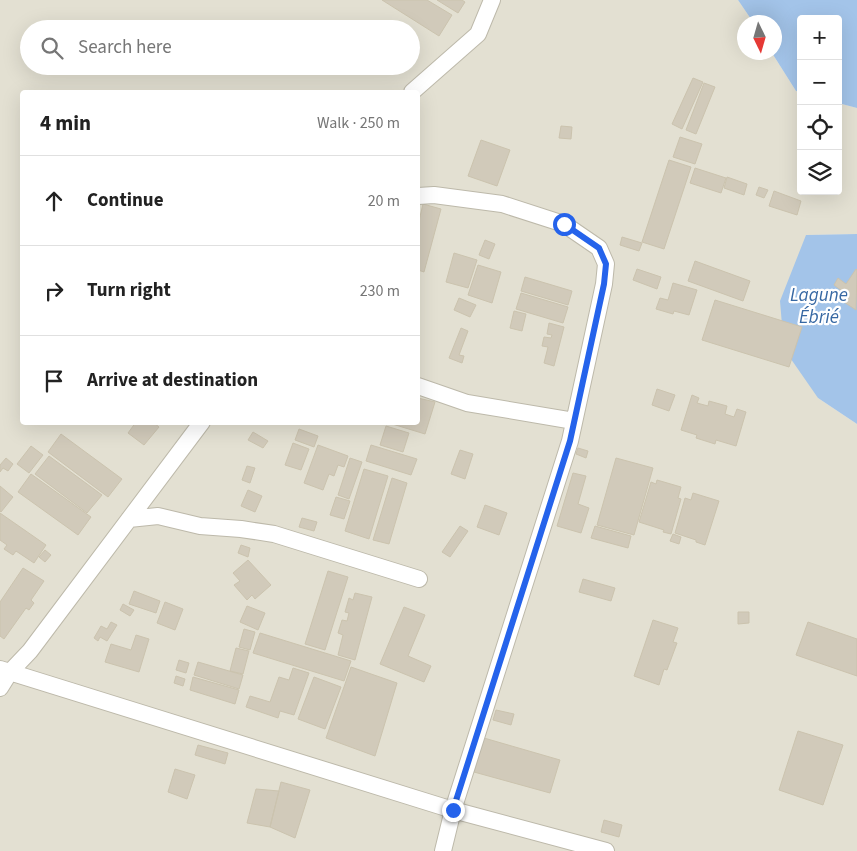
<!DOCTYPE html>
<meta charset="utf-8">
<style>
:root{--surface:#fff;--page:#f6f6f6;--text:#222;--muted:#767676;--line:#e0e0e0}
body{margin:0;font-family:"Source Sans 3",sans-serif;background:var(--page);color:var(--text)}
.controls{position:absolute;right:15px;top:15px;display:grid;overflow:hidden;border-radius:5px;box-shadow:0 5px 20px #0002}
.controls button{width:45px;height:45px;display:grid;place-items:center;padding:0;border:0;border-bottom:1px solid var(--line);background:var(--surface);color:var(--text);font:25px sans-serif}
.compass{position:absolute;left:737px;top:15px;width:45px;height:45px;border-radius:50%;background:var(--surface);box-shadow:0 5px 20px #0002;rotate:175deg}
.stop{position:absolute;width:15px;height:15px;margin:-11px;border:4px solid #2563eb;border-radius:50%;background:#fff}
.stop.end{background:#2563eb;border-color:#fff;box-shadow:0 1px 5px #0008}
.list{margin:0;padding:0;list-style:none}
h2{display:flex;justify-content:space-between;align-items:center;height:65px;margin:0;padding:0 20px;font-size:21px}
h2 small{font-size:16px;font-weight:400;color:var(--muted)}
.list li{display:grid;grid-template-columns:32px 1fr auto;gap:15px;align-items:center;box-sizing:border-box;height:90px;padding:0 20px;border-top:1px solid var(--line)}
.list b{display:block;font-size:19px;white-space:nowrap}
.list em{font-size:16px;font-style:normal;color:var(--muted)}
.icon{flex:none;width:28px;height:28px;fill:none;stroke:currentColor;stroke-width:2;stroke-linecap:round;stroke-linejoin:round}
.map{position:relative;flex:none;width:857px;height:851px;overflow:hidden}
.search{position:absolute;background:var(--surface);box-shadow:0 5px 20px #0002;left:20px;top:20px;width:400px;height:55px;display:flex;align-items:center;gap:12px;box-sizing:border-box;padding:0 18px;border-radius:28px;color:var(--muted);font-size:19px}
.panel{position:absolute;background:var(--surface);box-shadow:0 5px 20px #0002;left:20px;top:90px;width:400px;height:335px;border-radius:5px}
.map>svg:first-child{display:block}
.residential{fill:#e3e0d2;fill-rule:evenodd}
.water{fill:#a3c4e9}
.building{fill:#d1caba;stroke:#cbc3ae}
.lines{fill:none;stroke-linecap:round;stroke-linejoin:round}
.minor-casing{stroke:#bdb9aa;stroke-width:18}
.minor{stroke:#fff;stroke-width:16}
.route{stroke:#2563eb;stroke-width:6}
.labels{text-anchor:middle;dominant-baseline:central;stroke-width:4.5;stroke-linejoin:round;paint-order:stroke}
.water-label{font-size:19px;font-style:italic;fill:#3768a3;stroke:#fff}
</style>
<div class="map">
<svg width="857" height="851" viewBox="0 0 857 851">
<rect width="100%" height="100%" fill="#f0eee3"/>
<path class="residential" d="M0,0H738L753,22H744V52L772,53L796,91L801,92V191H838V103L857,108V234L806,235L818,398L857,424V851H0ZM29,29H411V66H29ZM22,92H418V422H22Z"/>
<path class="water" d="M738,0H857V108L838,103V19H801V92L796,91L772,53L774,52V22H753Z
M857,234V424L818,398L784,349L780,301L806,235Z"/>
<path class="building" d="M382,0H427L452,15L439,36Z
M437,0H462L465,2L458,13Z
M693,78L703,82L682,129L672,124Z
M704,83L715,87L696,134L686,130Z
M561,126L572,127L571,139L559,138Z
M680,137L702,144L695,164L673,157Z
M481,140L510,150L497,186L468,176Z
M669,160L691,167L664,249L642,242Z
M695,168L726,178L721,193L690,183Z
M727,177L747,184L744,195L724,188Z
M759,187L768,190L764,198L756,195Z
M774,191L801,201L797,215L769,206Z
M423,204L441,209L424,272L418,270V225Z
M622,237L642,243L639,251L620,245Z
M485,240L495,244L489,259L479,255Z
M454,253L477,260L468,288L446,282Z
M695,261L750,281L743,301L688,281Z
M478,265L501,272L492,303L468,295Z
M637,269L661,277L657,289L633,280Z
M856,269L857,270L856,310L838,298L842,291L834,285L838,278L846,284Z
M525,277L572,291L568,305L521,291Z
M673,283L697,290L689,315L674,311L673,314L656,309L660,298L668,300Z
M521,293L568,307L563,323L516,309Z
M459,298L476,305L470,317L454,310Z
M715,300L802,327L789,367L702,340Z
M514,311L526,314L522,331L510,328Z
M549,323L564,327L554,366L544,363L548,347L542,346L544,337L551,338L552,335L547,334Z
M461,328L468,331L459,355L464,356L462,363L449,358Z
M657,389L675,395L669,411L652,405Z
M692,395L699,398L697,403L708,406L709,401L727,406L725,414L734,417L737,409L746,412L736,446L716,440L715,444L696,438L697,435L681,430Z
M418,398L435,402L425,434L389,423L418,422Z
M136,422H153L159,427L144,445L128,433Z
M386,426L409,433L403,452L380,445Z
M299,429L318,436L314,447L295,440Z
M253,432L268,441L263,448L248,440Z
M61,434L122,479L108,497L48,452Z
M293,443L309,449L301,470L285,465Z
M318,445L348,456L344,467L338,465L334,476L329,474L323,490L304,483Z
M371,445L417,459L411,475L366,461Z
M31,446L43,455L29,473L17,464Z
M578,448L588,451L586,458L576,454Z
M460,450L473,454L465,479L451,474Z
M49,456L102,495L87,513L35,474Z
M6,458L13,464L8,471L3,468L0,472V465Z
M350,458L362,462L349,499L338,495Z
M616,458L653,468L634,535L597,525Z
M247,466L255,468L250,483L242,480Z
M364,469L388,476L369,539L345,531Z
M573,473L586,476L578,504L589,508L581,533L557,526Z
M31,474L91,517L78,535L18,492Z
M392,478L407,483L389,544L373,540Z
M657,480L681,487L678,498L681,499L671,534L663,532L664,530L639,522L651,482L656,484Z
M0,486L13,497L1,512L0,511Z
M248,490L262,496L255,512L241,506Z
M693,493L719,501L705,545L696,542V540L675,533L685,498L691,500Z
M336,497L350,501L344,519L330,515Z
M485,505L507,513L499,535L477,527Z
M0,513L46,545L34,563L16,551L13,555L4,549L7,545L0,540Z
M302,518L317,522L314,531L299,527Z
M460,526L468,531L450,557L442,552Z
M595,526L631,536L628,548L591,538Z
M673,534L681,537L679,544L670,541Z
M241,545L250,548L248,557L238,553Z
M45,550L51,555L45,562L39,557Z
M248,560L271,585L255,599L252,595L247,600L234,585L240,581L233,573Z
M23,568L44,581L31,600L34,603L29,610L26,608L4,639L0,636V602Z
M328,571L348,577L325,650L305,644Z
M583,579L615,588L611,601L579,592Z
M134,591L160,601L156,613L129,604Z
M355,593L372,597L355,660L338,655L343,635L338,633L342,620L347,621L349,613L345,612L349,598L353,600Z
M165,602L183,609L175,630L157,623Z
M123,604L134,610L130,616L120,610Z
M247,606L265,613L258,630L240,622Z
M404,607L425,615L408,656L431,666L424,682L380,664Z
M738,612H749V623L738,624Z
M653,620L678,628L673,642L677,643L667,670L664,669L659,685L634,676Z
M111,622L117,625L107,641L100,637L98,641L94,638L101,626L107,629Z
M808,622L857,639V676L796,655Z
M244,629L255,632L250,650L239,647Z
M260,633L351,661L344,681L253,653Z
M136,635L149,639L139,672L105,662L111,644L131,650Z
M236,648L249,651L243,674L230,671Z
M179,660L189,663L186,673L176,670Z
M198,662L243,675L239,689L194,675Z
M351,667L397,683L375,756L326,738Z
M293,668L309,673L294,715L280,711L278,718L246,707L250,696L270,702L279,677L289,680Z
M176,676L185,679L183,686L174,683Z
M193,677L239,690L235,704L190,690Z
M314,677L341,687L325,729L298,719Z
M496,710L514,714L511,725L493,720Z
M798,731L843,745L823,805L779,790Z
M484,738L560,760L550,793L474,772Z
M198,745L228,753L225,764L195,755Z
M175,769L195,775L187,799L168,792Z
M281,782L310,790L295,838L270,827Z
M256,789L279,791L270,827L247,823Z
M604,820L622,825L619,837L601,832Z"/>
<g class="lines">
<defs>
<path id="minor" d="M412,92L478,34L492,0
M418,196L434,195L502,204L564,224L599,248L606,264L604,284L570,441L453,810L443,851
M418,386L467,403L574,421
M129,519L158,516L200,526L241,529L274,534L419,579
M0,669L453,810L606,851
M0,688L10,672L30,651L202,422"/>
</defs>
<use href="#minor" class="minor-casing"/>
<use href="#minor" class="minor"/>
</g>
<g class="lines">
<path class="route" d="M453,810L570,441L604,284L606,264L599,248L564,224"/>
</g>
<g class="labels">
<g class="water-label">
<text x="819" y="295">Lagune<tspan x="819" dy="22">Ébrié</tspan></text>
</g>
</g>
</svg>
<div class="controls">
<button>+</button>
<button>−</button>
<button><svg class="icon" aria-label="locate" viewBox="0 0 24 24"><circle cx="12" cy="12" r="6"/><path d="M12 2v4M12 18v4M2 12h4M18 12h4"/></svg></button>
<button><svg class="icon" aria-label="layers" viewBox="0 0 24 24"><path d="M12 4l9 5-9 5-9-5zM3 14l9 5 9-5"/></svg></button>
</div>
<svg class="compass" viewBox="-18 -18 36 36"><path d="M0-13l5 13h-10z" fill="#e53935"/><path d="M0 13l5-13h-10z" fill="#767676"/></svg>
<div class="stop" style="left:564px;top:224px"></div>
<div class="stop end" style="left:453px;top:810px"></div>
<div class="search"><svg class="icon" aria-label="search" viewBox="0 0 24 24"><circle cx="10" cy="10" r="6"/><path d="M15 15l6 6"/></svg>Search here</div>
<section class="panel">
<h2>4 min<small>Walk · 250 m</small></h2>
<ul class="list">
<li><svg class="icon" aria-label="ahead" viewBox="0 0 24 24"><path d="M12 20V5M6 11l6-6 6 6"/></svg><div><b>Continue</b></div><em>20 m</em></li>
<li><svg class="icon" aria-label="right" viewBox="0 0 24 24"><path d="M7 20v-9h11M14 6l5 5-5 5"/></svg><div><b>Turn right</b></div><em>230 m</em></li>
<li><svg class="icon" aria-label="arrive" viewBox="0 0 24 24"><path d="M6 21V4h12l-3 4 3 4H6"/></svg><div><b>Arrive at destination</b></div></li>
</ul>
</section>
</div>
